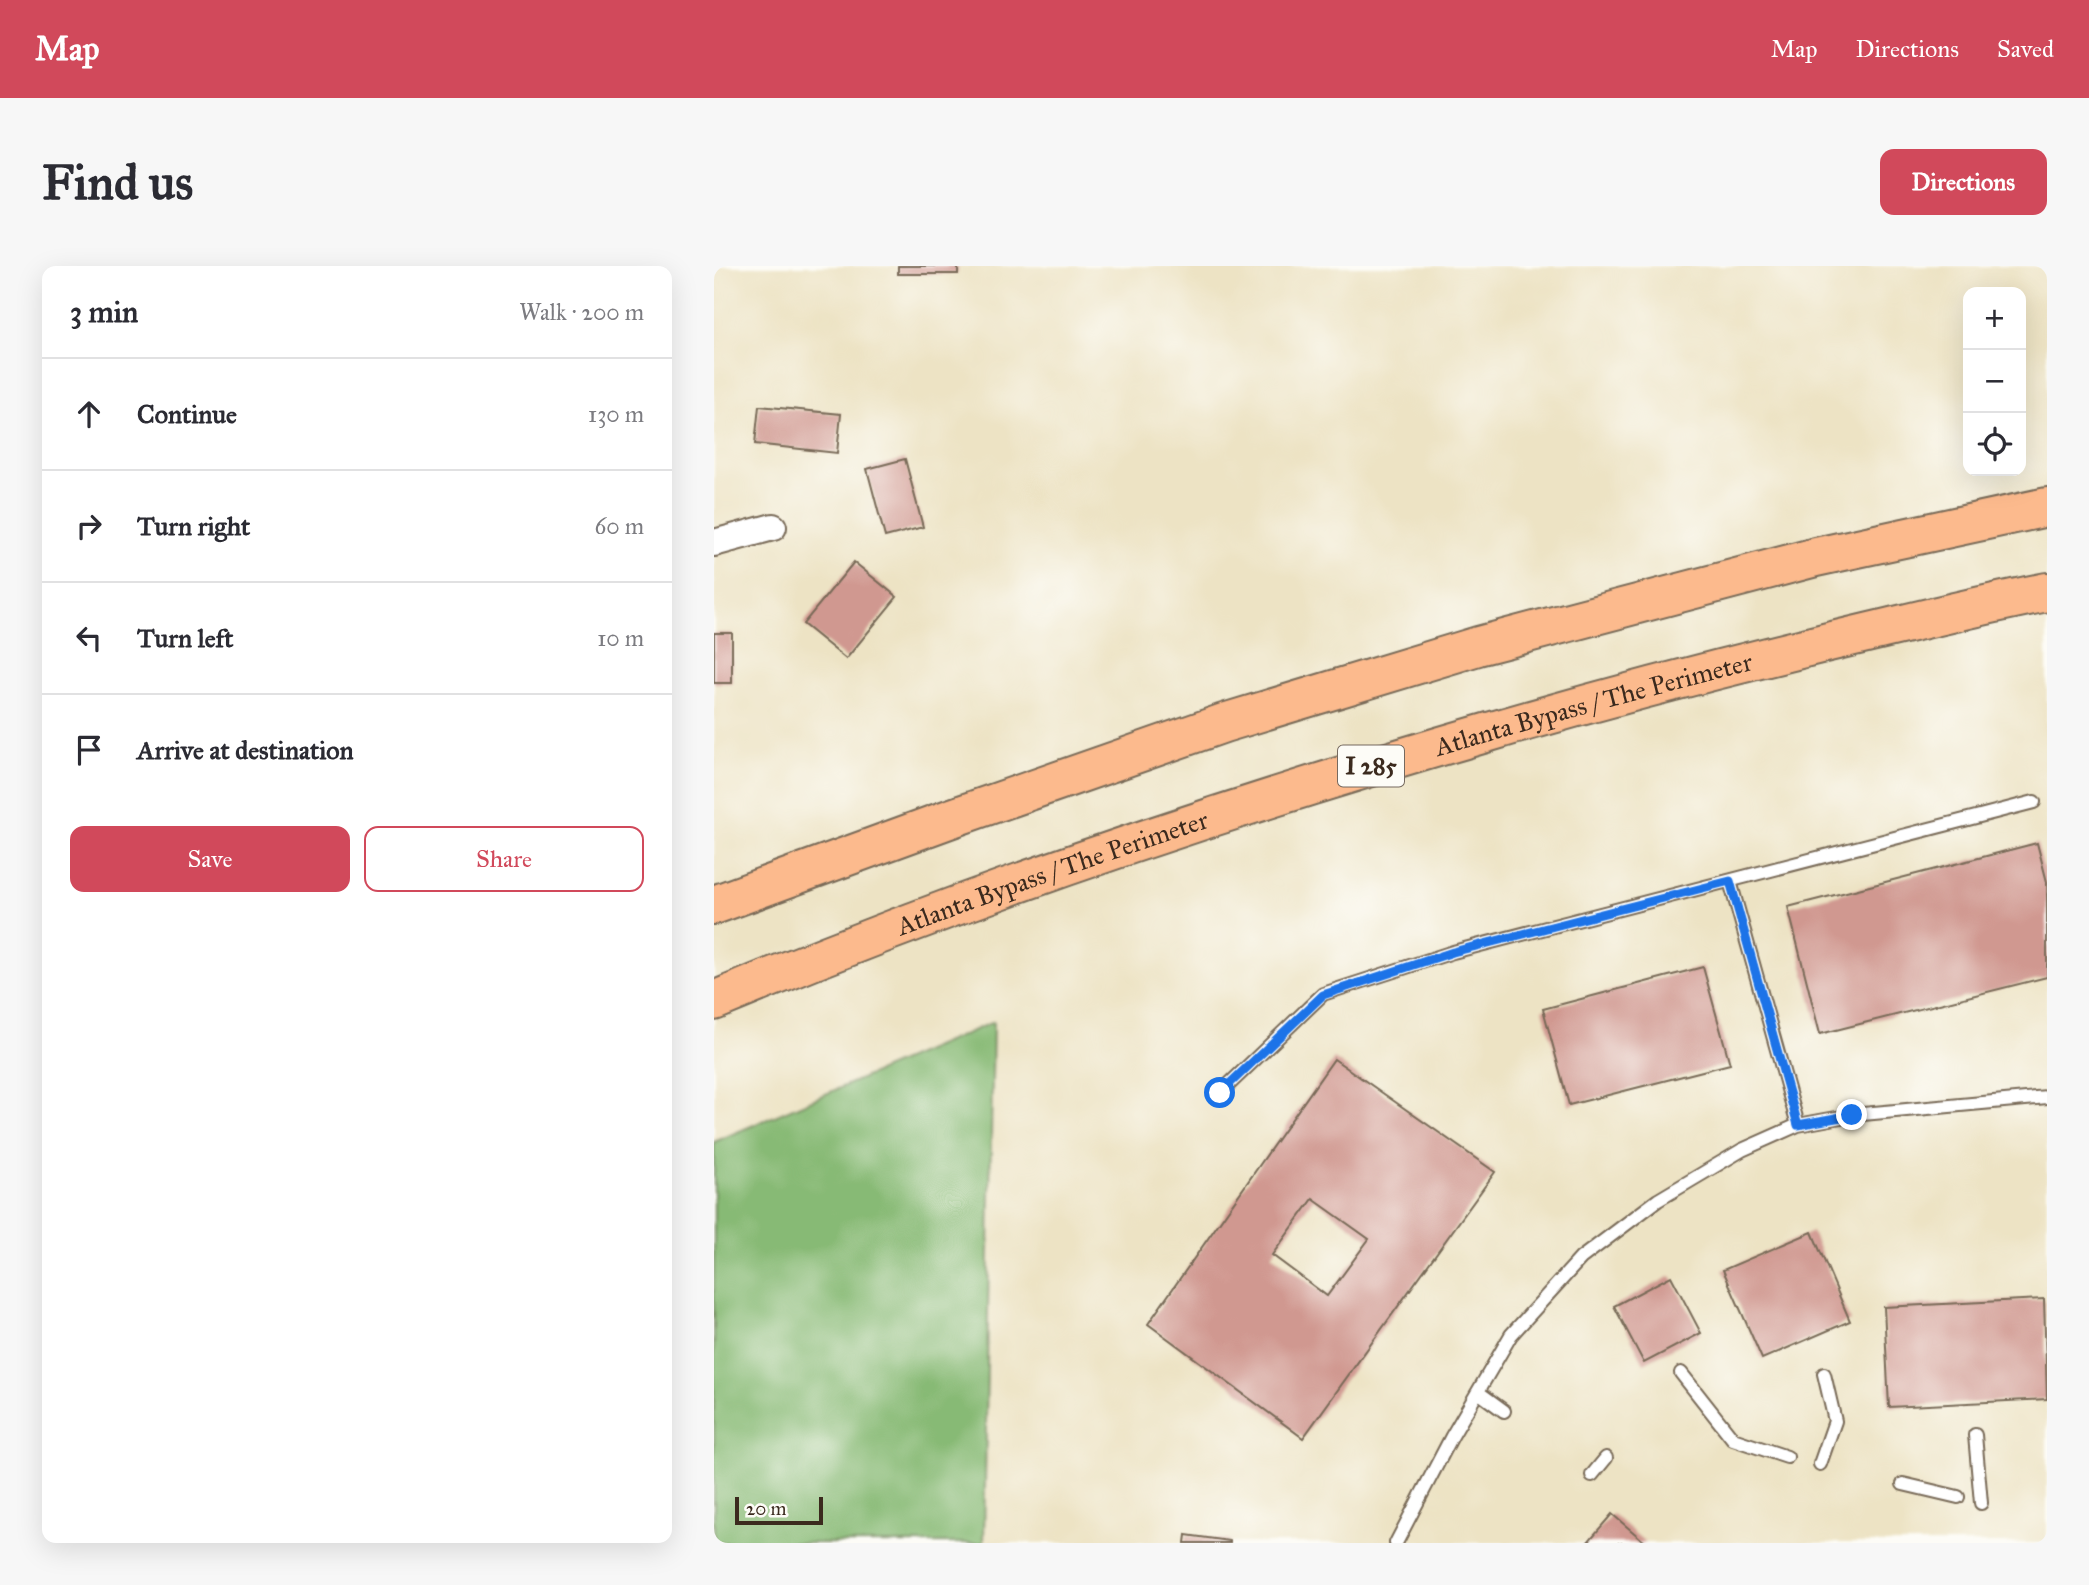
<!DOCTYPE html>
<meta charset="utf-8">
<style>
:root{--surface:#fff;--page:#f7f7f7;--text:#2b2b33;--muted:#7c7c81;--line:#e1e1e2;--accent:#d1495b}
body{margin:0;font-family:"IM FELL Great Primer",serif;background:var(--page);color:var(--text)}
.controls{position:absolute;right:21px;top:21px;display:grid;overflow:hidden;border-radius:14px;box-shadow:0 7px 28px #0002}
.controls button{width:63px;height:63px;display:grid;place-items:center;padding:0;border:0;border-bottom:2px solid var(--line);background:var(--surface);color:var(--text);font:35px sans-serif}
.scale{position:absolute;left:21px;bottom:18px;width:88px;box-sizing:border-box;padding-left:7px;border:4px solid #3b2a1e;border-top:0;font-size:19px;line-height:24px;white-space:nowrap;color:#3b2a1e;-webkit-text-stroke:5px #fdfcf7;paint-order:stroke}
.stop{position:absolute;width:21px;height:21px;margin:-16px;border:5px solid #1a73e8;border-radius:50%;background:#fff}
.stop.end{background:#1a73e8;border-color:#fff;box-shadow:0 2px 7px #0008}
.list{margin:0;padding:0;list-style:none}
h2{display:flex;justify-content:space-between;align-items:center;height:91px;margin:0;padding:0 28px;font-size:30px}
h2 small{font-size:23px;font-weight:400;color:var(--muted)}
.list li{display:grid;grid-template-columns:46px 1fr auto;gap:21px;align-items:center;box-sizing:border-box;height:112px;padding:0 28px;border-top:2px solid var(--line)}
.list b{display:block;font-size:26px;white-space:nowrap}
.list em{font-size:23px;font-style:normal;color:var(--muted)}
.actions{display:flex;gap:14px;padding:21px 28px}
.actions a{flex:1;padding:16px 0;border:2px solid var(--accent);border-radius:14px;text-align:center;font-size:24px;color:var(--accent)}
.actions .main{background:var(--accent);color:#fff}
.icon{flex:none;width:38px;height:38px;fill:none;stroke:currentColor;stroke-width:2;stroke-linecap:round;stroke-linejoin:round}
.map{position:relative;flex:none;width:1333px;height:1277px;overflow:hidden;border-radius:14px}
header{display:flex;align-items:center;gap:42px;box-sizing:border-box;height:98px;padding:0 35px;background:var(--accent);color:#fff}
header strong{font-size:33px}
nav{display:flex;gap:38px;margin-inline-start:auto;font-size:24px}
.intro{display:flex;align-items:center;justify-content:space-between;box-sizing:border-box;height:168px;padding:0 42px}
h1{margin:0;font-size:49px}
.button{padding:18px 32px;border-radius:14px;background:var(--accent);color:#fff;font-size:24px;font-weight:700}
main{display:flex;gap:42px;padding:0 42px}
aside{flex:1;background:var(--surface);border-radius:14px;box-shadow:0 7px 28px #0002}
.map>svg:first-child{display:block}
.forest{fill:#87ba74;stroke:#617249;stroke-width:2}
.building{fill:#d09890;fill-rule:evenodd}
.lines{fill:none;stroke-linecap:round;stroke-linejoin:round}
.service-casing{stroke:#796b58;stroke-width:16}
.minor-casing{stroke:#796b58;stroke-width:30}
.motorway-casing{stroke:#796b58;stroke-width:42}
.service{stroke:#fff;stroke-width:12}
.minor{stroke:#fff;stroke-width:26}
.motorway{stroke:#fcba8d;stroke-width:38}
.route{stroke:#1a73e8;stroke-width:9}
.labels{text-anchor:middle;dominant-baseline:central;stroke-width:6;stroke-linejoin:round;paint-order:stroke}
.shield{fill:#fdfcf7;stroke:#75695f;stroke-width:2}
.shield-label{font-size:24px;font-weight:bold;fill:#3b2a1e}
.street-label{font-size:26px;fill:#3b2a1e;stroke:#fdfcf7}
</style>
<header>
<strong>Map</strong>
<nav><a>Map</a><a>Directions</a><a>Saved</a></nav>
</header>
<div class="intro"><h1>Find us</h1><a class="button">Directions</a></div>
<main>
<aside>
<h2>3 min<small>Walk · 200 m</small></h2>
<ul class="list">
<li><svg class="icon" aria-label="ahead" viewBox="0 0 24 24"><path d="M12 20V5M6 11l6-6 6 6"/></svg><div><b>Continue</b></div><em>130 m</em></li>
<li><svg class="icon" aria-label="right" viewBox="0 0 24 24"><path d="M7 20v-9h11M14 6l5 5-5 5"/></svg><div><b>Turn right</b></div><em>60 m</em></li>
<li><svg class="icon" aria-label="left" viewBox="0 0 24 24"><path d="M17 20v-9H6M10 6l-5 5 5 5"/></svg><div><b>Turn left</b></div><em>10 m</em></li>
<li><svg class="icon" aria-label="arrive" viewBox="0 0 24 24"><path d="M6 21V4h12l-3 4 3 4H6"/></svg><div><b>Arrive at destination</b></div></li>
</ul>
<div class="actions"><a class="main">Save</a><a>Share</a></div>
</aside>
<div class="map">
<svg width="1333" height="1277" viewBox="0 0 1333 1277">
<rect width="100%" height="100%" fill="#fdfcf7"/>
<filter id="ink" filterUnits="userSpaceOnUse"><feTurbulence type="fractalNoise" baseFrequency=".0143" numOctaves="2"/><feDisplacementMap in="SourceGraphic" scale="14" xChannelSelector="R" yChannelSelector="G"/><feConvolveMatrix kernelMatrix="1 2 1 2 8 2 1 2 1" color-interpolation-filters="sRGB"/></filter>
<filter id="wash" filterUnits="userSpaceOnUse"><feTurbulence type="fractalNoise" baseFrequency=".00686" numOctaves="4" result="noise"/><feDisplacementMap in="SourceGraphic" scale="28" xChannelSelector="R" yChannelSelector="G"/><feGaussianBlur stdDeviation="1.57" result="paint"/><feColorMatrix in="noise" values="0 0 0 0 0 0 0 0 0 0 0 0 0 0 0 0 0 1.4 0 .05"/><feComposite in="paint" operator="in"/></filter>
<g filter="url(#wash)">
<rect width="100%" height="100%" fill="#ede3c4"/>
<path class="forest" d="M279,756L270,1277H0V876Z"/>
<g id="blocks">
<path class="building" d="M184,0H244V8H184Z
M45,140L127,148L123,187L41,178Z
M191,193L209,261L171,271L153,203Z
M140,296L183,331L132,393L89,358Z
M0,367H18V417H0Z
M1323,577L1333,616V711L1106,768L1074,641Z
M989,701L1016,798L855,839L829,743Z
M620,793L781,906L589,1172L434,1058ZM599,933L655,973L613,1030L558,989Z
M1098,966L1136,1055L1048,1093L1009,1004Z
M957,1010L987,1067L930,1097L900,1040Z
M1330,1033L1333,1133L1175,1141L1170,1041Z
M898,1248L932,1277H873Z
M472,1269L516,1275V1277H471Z"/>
</g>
</g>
<g filter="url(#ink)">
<use href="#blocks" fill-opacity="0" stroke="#796b58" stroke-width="2"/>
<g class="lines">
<defs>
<path id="service" d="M1016,615L1084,859
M506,827L609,728L739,686L1320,536
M967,1107L1019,1173L1073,1191
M764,1126L790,1145
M1261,1169L1267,1237
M1106,1198L1121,1155L1110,1108
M878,1209L892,1192
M1189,1218L1244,1231
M682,1277L738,1170L797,1069L867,992L944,934L1028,884L1084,859L1138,849L1333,831"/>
<path id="minor" d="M0,277L59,261"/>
<g id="motorway">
<path d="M0,639L235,553L510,457L764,380L1102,291L1333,241"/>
<path id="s1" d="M0,735C252,629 513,542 775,466C905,428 1037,394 1169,363C1223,350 1278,337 1333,326"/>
</g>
</defs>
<use href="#service" class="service-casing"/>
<use href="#minor" class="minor-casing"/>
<use href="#motorway" class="motorway-casing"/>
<use href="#service" class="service"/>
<use href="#minor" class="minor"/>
<use href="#motorway" class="motorway"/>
</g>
</g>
<g class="lines" filter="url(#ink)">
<path class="route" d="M506,827L609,729L739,686L1016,615L1084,859L1138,849"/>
</g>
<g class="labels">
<rect class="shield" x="624" y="479.5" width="66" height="41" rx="5"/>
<g class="shield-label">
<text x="657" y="500">I 285</text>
</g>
<g class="street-label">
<text stroke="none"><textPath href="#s1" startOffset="929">Atlanta Bypass / The Perimeter</textPath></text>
<text stroke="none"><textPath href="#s1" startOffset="362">Atlanta Bypass / The Perimeter</textPath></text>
</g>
</g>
</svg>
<div class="controls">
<button>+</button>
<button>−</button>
<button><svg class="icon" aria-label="locate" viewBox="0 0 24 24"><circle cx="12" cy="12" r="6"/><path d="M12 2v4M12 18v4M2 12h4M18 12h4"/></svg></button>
</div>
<div class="scale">20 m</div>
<div class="stop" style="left:506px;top:827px"></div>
<div class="stop end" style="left:1138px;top:849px"></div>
</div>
</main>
